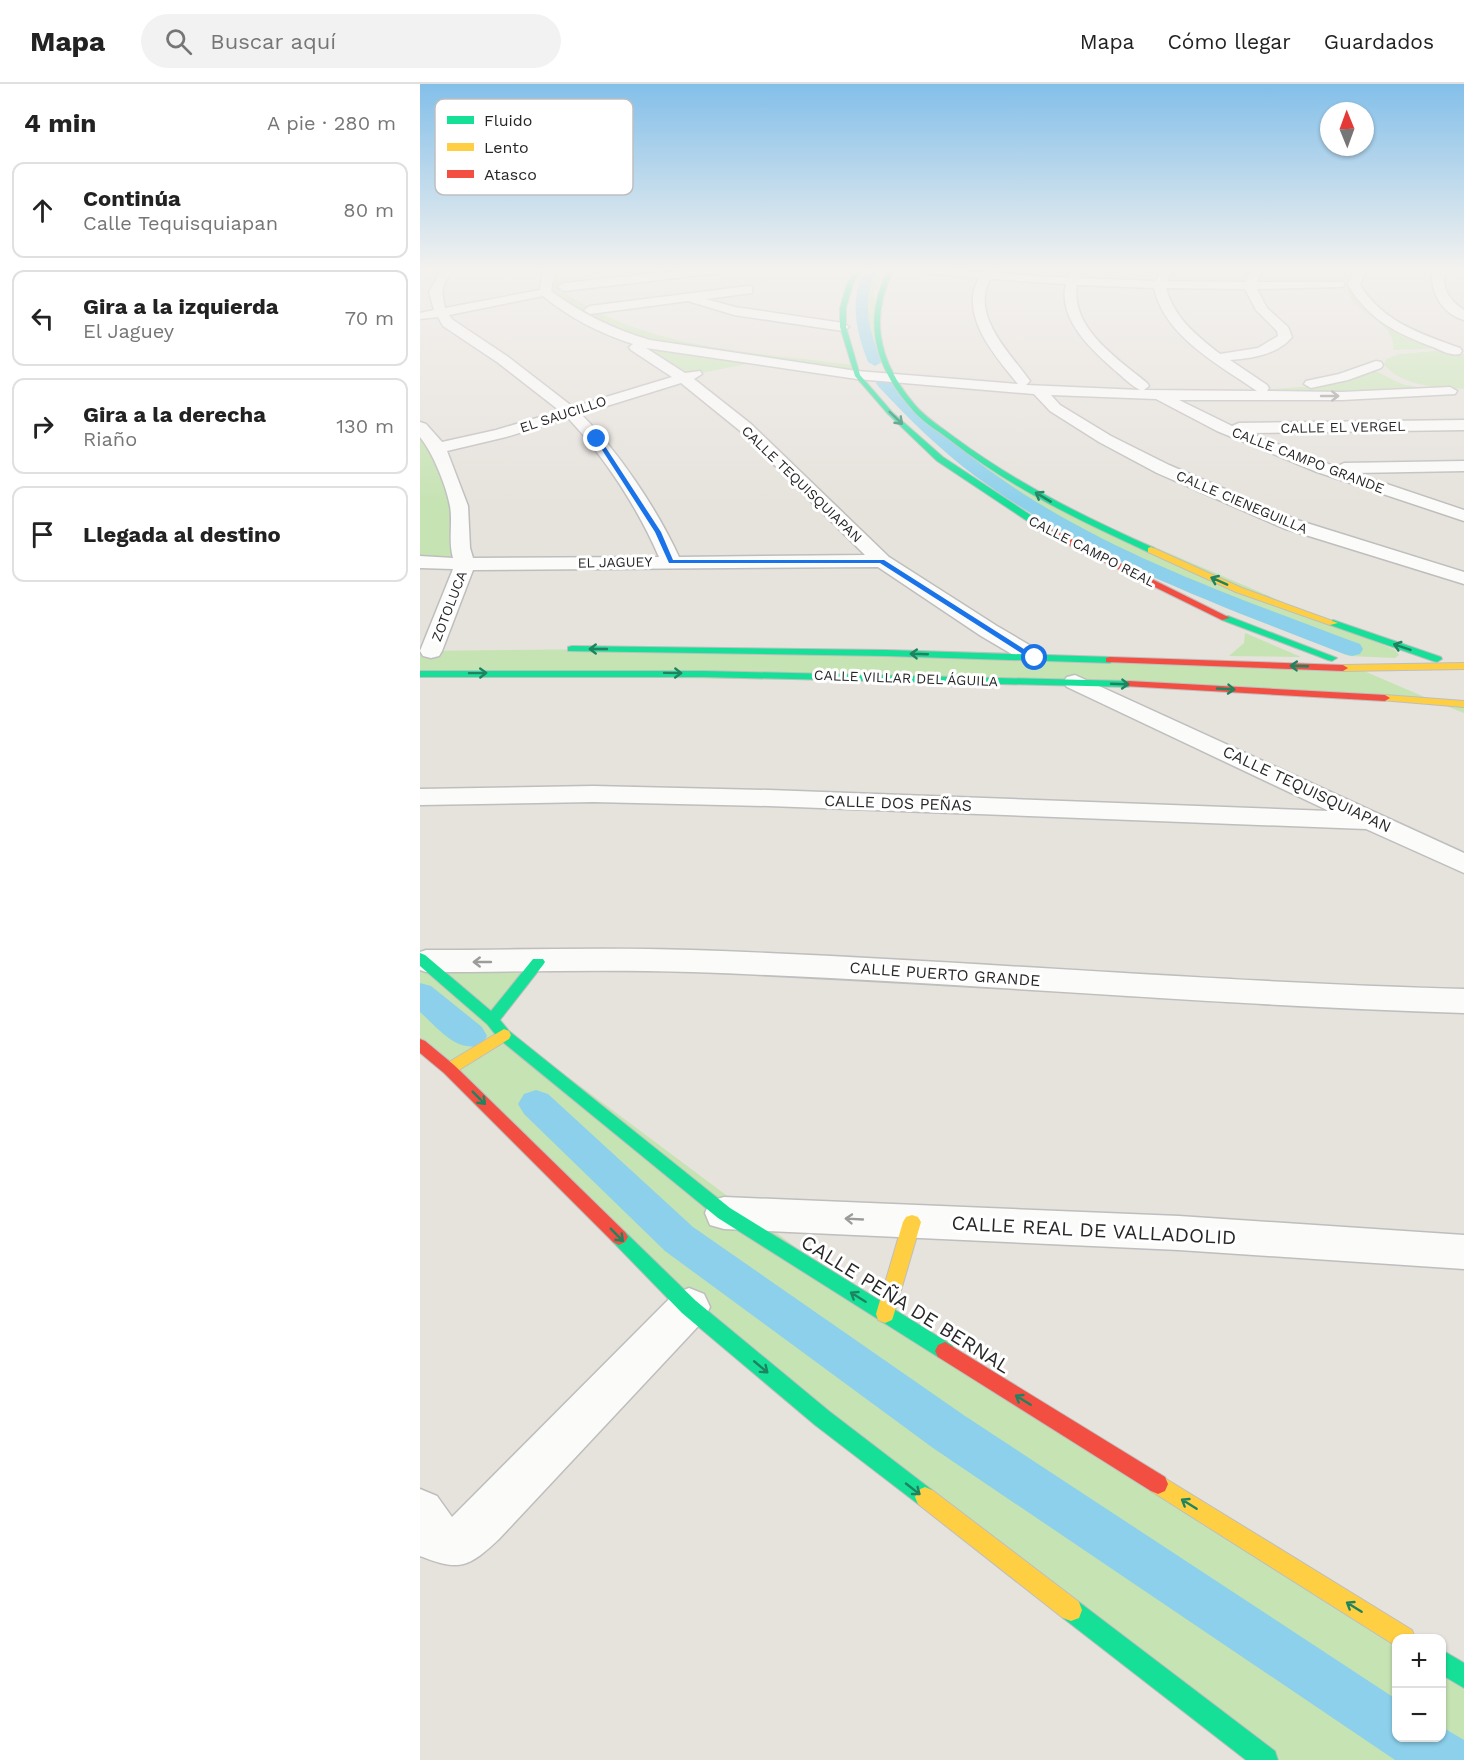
<!DOCTYPE html>
<html lang="es">
<meta charset="utf-8">
<style>
:root{--surface:#fff;--page:#f2f2f2;--text:#222;--muted:#767676;--line:#e0e0e0}
body{margin:0;font-family:"Work Sans",sans-serif;background:var(--page);color:var(--text)}
.controls{position:absolute;right:18px;bottom:18px;display:grid;overflow:hidden;border-radius:12px;box-shadow:0 2px 4px #0004}
.controls button{width:54px;height:54px;display:grid;place-items:center;padding:0;border:0;border-bottom:2px solid var(--line);background:var(--surface);color:var(--text);font:30px sans-serif}
.compass{position:absolute;left:900px;top:18px;width:54px;height:54px;border-radius:50%;background:var(--surface);box-shadow:0 2px 4px #0004;rotate:359deg}
.stop{position:absolute;width:18px;height:18px;margin:-14px;border:4px solid #1a73e8;border-radius:50%;background:#fff}
.stop.end{background:#1a73e8;border-color:#fff;box-shadow:0 2px 6px #0008}
.list{margin:0;padding:0;list-style:none}
h2{display:flex;justify-content:space-between;align-items:center;height:78px;margin:0;padding:0 24px;font-size:26px}
h2 small{font-size:20px;font-weight:400;color:var(--muted)}
.list li{display:grid;grid-template-columns:39px 1fr auto;gap:18px;align-items:center;box-sizing:border-box;height:96px;margin:0 12px 12px;padding:0 12px;border:2px solid var(--line);border-radius:12px}
.list b{display:block;font-size:22px;white-space:nowrap}
.list p{margin:0;font-size:20px;white-space:nowrap;color:var(--muted)}
.list em{font-size:20px;font-style:normal;color:var(--muted)}
.icon{flex:none;width:33px;height:33px;fill:none;stroke:currentColor;stroke-width:2;stroke-linecap:round;stroke-linejoin:round}
.map{position:relative;flex:none;width:1044px;height:1676px;overflow:hidden}
header{display:flex;align-items:center;gap:36px;box-sizing:border-box;height:84px;padding:0 30px;background:var(--surface);border-bottom:2px solid var(--line)}
header strong{font-size:28px}
nav{display:flex;gap:33px;margin-inline-start:auto;font-size:21px}
.search{width:420px;height:54px;background:var(--page);display:flex;align-items:center;gap:15px;box-sizing:border-box;padding:0 21px;border-radius:33px;color:var(--muted);font-size:22px}
main{display:flex}
aside{flex:1;background:var(--surface)}
.map>svg:first-child{display:block}
.green{fill:#c6e3b3}
.lines{fill:none;stroke-linecap:round;stroke-linejoin:round}
.canal{fill:#8cd0eb;fill-rule:evenodd}
.street-casing{stroke:#bfbebe;stroke-width:3}
.fast-casing{stroke:#bfbebe;stroke-width:2}
.slow-casing{stroke:#bfbebe;stroke-width:2}
.jam-casing{stroke:#bfbebe;stroke-width:2}
.street{fill:#fbfbfa;fill-rule:evenodd}
.fast{fill:#16e098;fill-rule:evenodd}
.slow{fill:#ffcf43;fill-rule:evenodd}
.jam{fill:#f24e42;fill-rule:evenodd}
.oneway{stroke:#9c9c9b}
.oneway2{stroke:#1e8460}
.route{fill:#1a73e8}
.labels{text-anchor:middle;dominant-baseline:central;stroke-width:6;stroke-linejoin:round;paint-order:stroke}
.far-street-label{font-size:14px;fill:#272727;stroke:#fff}
.street-label{font-size:16px;fill:#272727;stroke:#fff}
.near-street-label{font-size:20px;fill:#272727;stroke:#fff}
.key{fill:#fff;stroke:#bebebe;stroke-width:1.5}
.key-label{font-size:16px;fill:#272727}
</style>
<header>
<strong>Mapa</strong>
<div class="search"><svg class="icon" aria-label="search" viewBox="0 0 24 24"><circle cx="10" cy="10" r="6"/><path d="M15 15l6 6"/></svg>Buscar aquí</div>
<nav><a>Mapa</a><a>Cómo llegar</a><a>Guardados</a></nav>
</header>
<main>
<aside>
<h2>4 min<small>A pie · 280 m</small></h2>
<ul class="list">
<li><svg class="icon" aria-label="ahead" viewBox="0 0 24 24"><path d="M12 20V5M6 11l6-6 6 6"/></svg><div><b>Continúa</b><p>Calle Tequisquiapan</p></div><em>80 m</em></li>
<li><svg class="icon" aria-label="left" viewBox="0 0 24 24"><path d="M17 20v-9H6M10 6l-5 5 5 5"/></svg><div><b>Gira a la izquierda</b><p>El Jaguey</p></div><em>70 m</em></li>
<li><svg class="icon" aria-label="right" viewBox="0 0 24 24"><path d="M7 20v-9h11M14 6l5 5-5 5"/></svg><div><b>Gira a la derecha</b><p>Riaño</p></div><em>130 m</em></li>
<li><svg class="icon" aria-label="arrive" viewBox="0 0 24 24"><path d="M6 21V4h12l-3 4 3 4H6"/></svg><div><b>Llegada al destino</b></div></li>
</ul>
</aside>
<div class="map">
<svg width="1044" height="1676" viewBox="0 0 1044 1676">
<rect width="100%" height="100%" fill="#e6e2dc"/>
<path class="green" d="M129,186H145L143,191L147,210C229,266 337,268 433,281L437,291L336,278L262,293L125,208Z
M447,186H466L454,209L461,279L451,278C439,243 427,221 447,186Z
M929,186H933C916,229 990,253 1020,264L974,266C973,262 973,256 971,252C959,229 914,222 929,186Z
M1015,267L1044,270V305C1019,304 980,302 964,280L966,275L980,270Z
M954,286L982,300L1012,306L829,309V307L893,302Z
M464,295L489,324L618,413L975,566L979,571L975,574L929,572L709,479L654,450L569,398L505,347L466,307L460,296Z
M0,343L18,364L45,480L0,478Z
M825,549L881,573L809,572L824,559Z
M197,565L937,584L1016,618L1044,620V629L1016,618L748,602L0,590V567Z
M0,874L118,878L72,936L465,1230L984,1554H976V1654H1022V1578L1044,1592V1676H846L842,1674L402,1334L0,961Z"/>
<g class="lines">
<path class="canal" d="M445,186L456,187C441,219 449,247 462,278L455,282L448,278C436,247 429,217 445,186Z
M463,295L468,296C499,328 530,358 566,384C677,466 813,512 940,560L943,565L940,570L932,572L924,570C798,521 665,473 555,392C519,365 488,334 458,302L456,299L458,296Z
M0,899L11,902L62,943L67,952L62,961C36,969 18,944 0,928Z
M116,1006L128,1010L273,1143L545,1332L976,1615V1654H1022V1643L1044,1656V1676H975L513,1364L245,1167L104,1030L98,1020L104,1010Z"/>
<defs>
<path id="street" d="M21,186H34C21,200 21,207 25,224L120,206L123,186H135L131,207C162,230 193,245 230,256L437,287L598,300C576,273 538,231 559,194L508,189L502,186L563,188L576,186L574,189L648,194L651,186H663L660,194L736,197L740,186H752L747,197L817,198H826L830,186H842L837,198H924V202L920,203L837,205L847,224L868,243L872,253C857,271 832,274 810,276L847,301L849,304L847,307L922,308L1030,303L1037,307L1035,310L922,316H759L812,342L819,339L1044,336V346L829,349L916,383L924,379L1044,377V387L934,389L1044,426V437L897,388L797,347L736,315L631,311L640,321L691,352L749,381L877,436L1044,488V500L863,444L737,389L679,358L630,327L614,310L437,295L226,264L265,289L280,287L282,290L274,295L331,340L469,473L577,542L623,569L626,574L623,579L615,581L607,579L561,552L458,483L53,486L22,567L19,572L11,574L3,572L0,567L33,485L0,484V472L33,474C28,456 33,439 30,422C26,401 13,369 0,353V338L6,340L22,358L76,346L140,327L77,278L23,242L18,233L0,235V229L14,226L9,208ZM570,195L646,200C637,236 674,268 698,289C705,295 712,302 720,306L606,301L610,297C591,270 550,232 570,195ZM657,201L734,204C745,253 798,280 837,307L724,306L729,302L727,299C698,275 650,244 657,201ZM746,204L825,205L836,226L857,247L858,252L838,264L800,270C776,251 754,234 746,204ZM123,212C150,234 179,249 213,260L209,263L211,266L252,293L153,323L87,272L33,236L29,231ZM261,299L319,346L445,471L259,473C237,425 198,367 161,330ZM148,334C184,372 218,424 239,473L53,474L50,464L48,422L27,367L86,353Z
M267,186H304L298,189L144,207L138,203L144,199Z
M934,186H946L940,201C963,238 1001,250 1040,264L1042,267L1040,270C1031,272 1022,267 1013,263C977,250 948,235 928,201Z
M1016,186H1038L1024,191C1023,208 1031,217 1044,226V236C1023,230 1011,210 1012,189Z
M328,202L332,203V209L286,215L315,223L423,239L429,243L423,247L314,231L268,217L170,230L164,226L170,222Z
M956,277L961,278L963,281L961,284L928,296L891,304L884,300L886,297L919,290Z
M655,591L1044,769V789L946,745L349,722L173,718L0,721V705L173,702L349,706L909,727L647,603L643,598L647,593Z
M6,866C95,866 184,863 272,866C530,875 786,898 1044,905V929C786,921 530,897 272,888C184,885 95,888 6,888L0,886V868Z
M304,1113L759,1132L1044,1151V1185L759,1166L304,1145L290,1141L285,1129L290,1117Z
M269,1204L284,1210L290,1223L284,1236L79,1455C49,1483 40,1488 0,1472V1405L17,1412L32,1433L254,1210Z"/>
<path id="fast" d="M436,186H442L433,200L426,224V243L440,291L472,328L523,373L633,446V450H627L517,377L468,330L435,292L420,243V224L427,200Z
M468,186H474C448,235 460,280 495,321C506,334 521,343 534,353C596,399 664,433 734,464V468H728C658,436 590,403 530,356C517,346 501,337 491,324C455,283 442,236 468,186Z
M802,532H808L917,574L912,577L908,576L802,536Z
M913,536L1021,573L1022,575L1017,578L1013,577L910,541L908,539Z
M152,562L466,566L690,573L695,576L690,579L466,572L148,567V563Z
M0,587H284L708,597L713,600L708,603L284,593H0Z
M0,869L5,871L71,927L113,875H123L125,878L123,881L80,936L89,947L310,1124L532,1261L535,1267L532,1273L525,1276L518,1273L298,1134L79,955L67,940L0,882Z
M199,1145L205,1148L276,1217L409,1327L512,1406L515,1413L512,1420L505,1423L498,1420L395,1341L262,1229L193,1158L190,1153L193,1148Z
M651,1515L659,1518L855,1667L858,1676H826L643,1534L640,1526L643,1518Z
M1022,1566L1044,1579V1604L1022,1591Z"/>
<path id="slow" d="M731,463L822,504L918,539L910,541L816,508L728,468V464Z
M1044,579V585L923,587L918,584L923,581Z
M965,611L1044,617V623L961,616L960,614Z
M84,945L89,947L91,951L89,955L34,989L29,991L24,989L21,985L24,981Z
M492,1131L498,1133L501,1138L474,1230L472,1236L465,1239L458,1236L456,1230L483,1138L486,1133Z
M738,1390L992,1546L995,1554H976V1562L731,1407L728,1400L731,1393Z
M505,1403L512,1406L659,1518L662,1526L659,1534L651,1537L643,1534L498,1420L495,1413L498,1406Z"/>
<path id="jam" d="M627,446H633L810,534L802,536L627,450Z
M690,573L923,581L928,584L923,587L686,578V574Z
M708,597L965,611L970,614L965,617L704,602L703,600Z
M0,955L5,957L34,981L205,1148L208,1153L205,1158L199,1161L193,1158L24,989L0,969Z
M525,1258L745,1393L748,1400L745,1407L738,1410L731,1407L518,1273L515,1267L518,1261Z"/>
</defs>
<use href="#street" class="street-casing"/>
<use href="#fast" class="fast-casing"/>
<use href="#slow" class="slow-casing"/>
<use href="#jam" class="jam-casing"/>
<use href="#street" class="street"/>
<use href="#fast" class="fast"/>
<use href="#slow" class="slow"/>
<use href="#jam" class="jam"/>
</g>
<defs><path id="oneway-shaft" d="M-6 0H5M1.5-3L5.5 0L1.5 3" fill="none" stroke-width="1.6" stroke-linecap="round" stroke-linejoin="round" transform="scale(1.5)"/></defs>
<g class="oneway">
<use href="#oneway-shaft" transform="translate(910 312)"/>
<use href="#oneway-shaft" transform="translate(62 878) rotate(-180)"/>
<use href="#oneway-shaft" transform="translate(434 1135) rotate(-177)"/>
</g>
<g class="oneway2">
<use href="#oneway-shaft" transform="translate(476 334) rotate(44)"/>
<use href="#oneway-shaft" transform="translate(623 413) rotate(-149)"/>
<use href="#oneway-shaft" transform="translate(799 497) rotate(-156)"/>
<use href="#oneway-shaft" transform="translate(982 563) rotate(-161)"/>
<use href="#oneway-shaft" transform="translate(178 565) rotate(180)"/>
<use href="#oneway-shaft" transform="translate(499 570) rotate(-178)"/>
<use href="#oneway-shaft" transform="translate(879 582) rotate(-178)"/>
<use href="#oneway-shaft" transform="translate(58 589) rotate(-1)"/>
<use href="#oneway-shaft" transform="translate(253 589) rotate(1)"/>
<use href="#oneway-shaft" transform="translate(700 600) rotate(2)"/>
<use href="#oneway-shaft" transform="translate(806 605) rotate(3)"/>
<use href="#oneway-shaft" transform="translate(59 1014) rotate(45)"/>
<use href="#oneway-shaft" transform="translate(197 1151) rotate(45)"/>
<use href="#oneway-shaft" transform="translate(438 1213) rotate(-148)"/>
<use href="#oneway-shaft" transform="translate(341 1283) rotate(40)"/>
<use href="#oneway-shaft" transform="translate(603 1316) rotate(-148)"/>
<use href="#oneway-shaft" transform="translate(493 1405) rotate(38)"/>
<use href="#oneway-shaft" transform="translate(769 1420) rotate(-148)"/>
<use href="#oneway-shaft" transform="translate(934 1523) rotate(-148)"/>
</g>
<linearGradient id="sky" x2="0" y2="1"><stop stop-color="#83bfe9"/><stop offset="0.44" stop-color="#f4f2ef"/><stop offset="1" stop-color="#f4f2ef" stop-opacity="0"/></linearGradient>
<rect width="1044" height="421" fill="url(#sky)"/>
<path class="route" d="M179,353L241,448L253,476H464L618,574L612,576L460,479H249L235,448L175,355Z"/>
<g class="labels">
<g class="far-street-label">
<text transform="translate(143 330) rotate(-18)">EL SAUCILLO</text>
<text transform="translate(923 343) rotate(-1)">CALLE EL VERGEL</text>
<text transform="translate(888 376) rotate(21)">CALLE CAMPO GRANDE</text>
<text transform="translate(382 400) rotate(44)">CALLE TEQUISQUIAPAN</text>
<text transform="translate(822 418) rotate(23)">CALLE CIENEGUILLA</text>
<text transform="translate(672 467) rotate(27)">CALLE CAMPO REAL</text>
<text transform="translate(195 478) rotate(-1)">EL JAGUEY</text>
<text transform="translate(29 522) rotate(-69)">ZOTOLUCA</text>
<text transform="translate(486 594) rotate(2)">CALLE VILLAR DEL ÁGUILA</text>
</g>
<g class="street-label">
<text transform="translate(887 705) rotate(25)">CALLE TEQUISQUIAPAN</text>
<text transform="translate(478 719) rotate(2)">CALLE DOS PEÑAS</text>
<text transform="translate(525 890) rotate(4)">CALLE PUERTO GRANDE</text>
</g>
<g class="near-street-label">
<text transform="translate(674 1146) rotate(3)">CALLE REAL DE VALLADOLID</text>
<text transform="translate(486 1220) rotate(32)">CALLE PEÑA DE BERNAL</text>
</g>
</g>
<rect x="15" y="15" width="198" height="96" rx="9" class="key"/>
<rect x="27" y="32" width="27" height="8" fill="#16e098"/>
<rect x="27" y="59" width="27" height="8" fill="#ffcf43"/>
<rect x="27" y="86" width="27" height="8" fill="#f24e42"/>
<g class="key-label">
<text x="64" y="42">Fluido</text>
<text x="64" y="69">Lento</text>
<text x="64" y="96">Atasco</text>
</g>
</svg>
<div class="controls">
<button>+</button>
<button>−</button>
</div>
<svg class="compass" viewBox="-18 -18 36 36"><path d="M0-13l5 13h-10z" fill="#e53935"/><path d="M0 13l5-13h-10z" fill="#767676"/></svg>
<div class="stop" style="left:615px;top:574px"></div>
<div class="stop end" style="left:177px;top:355px"></div>
</div>
</main>
